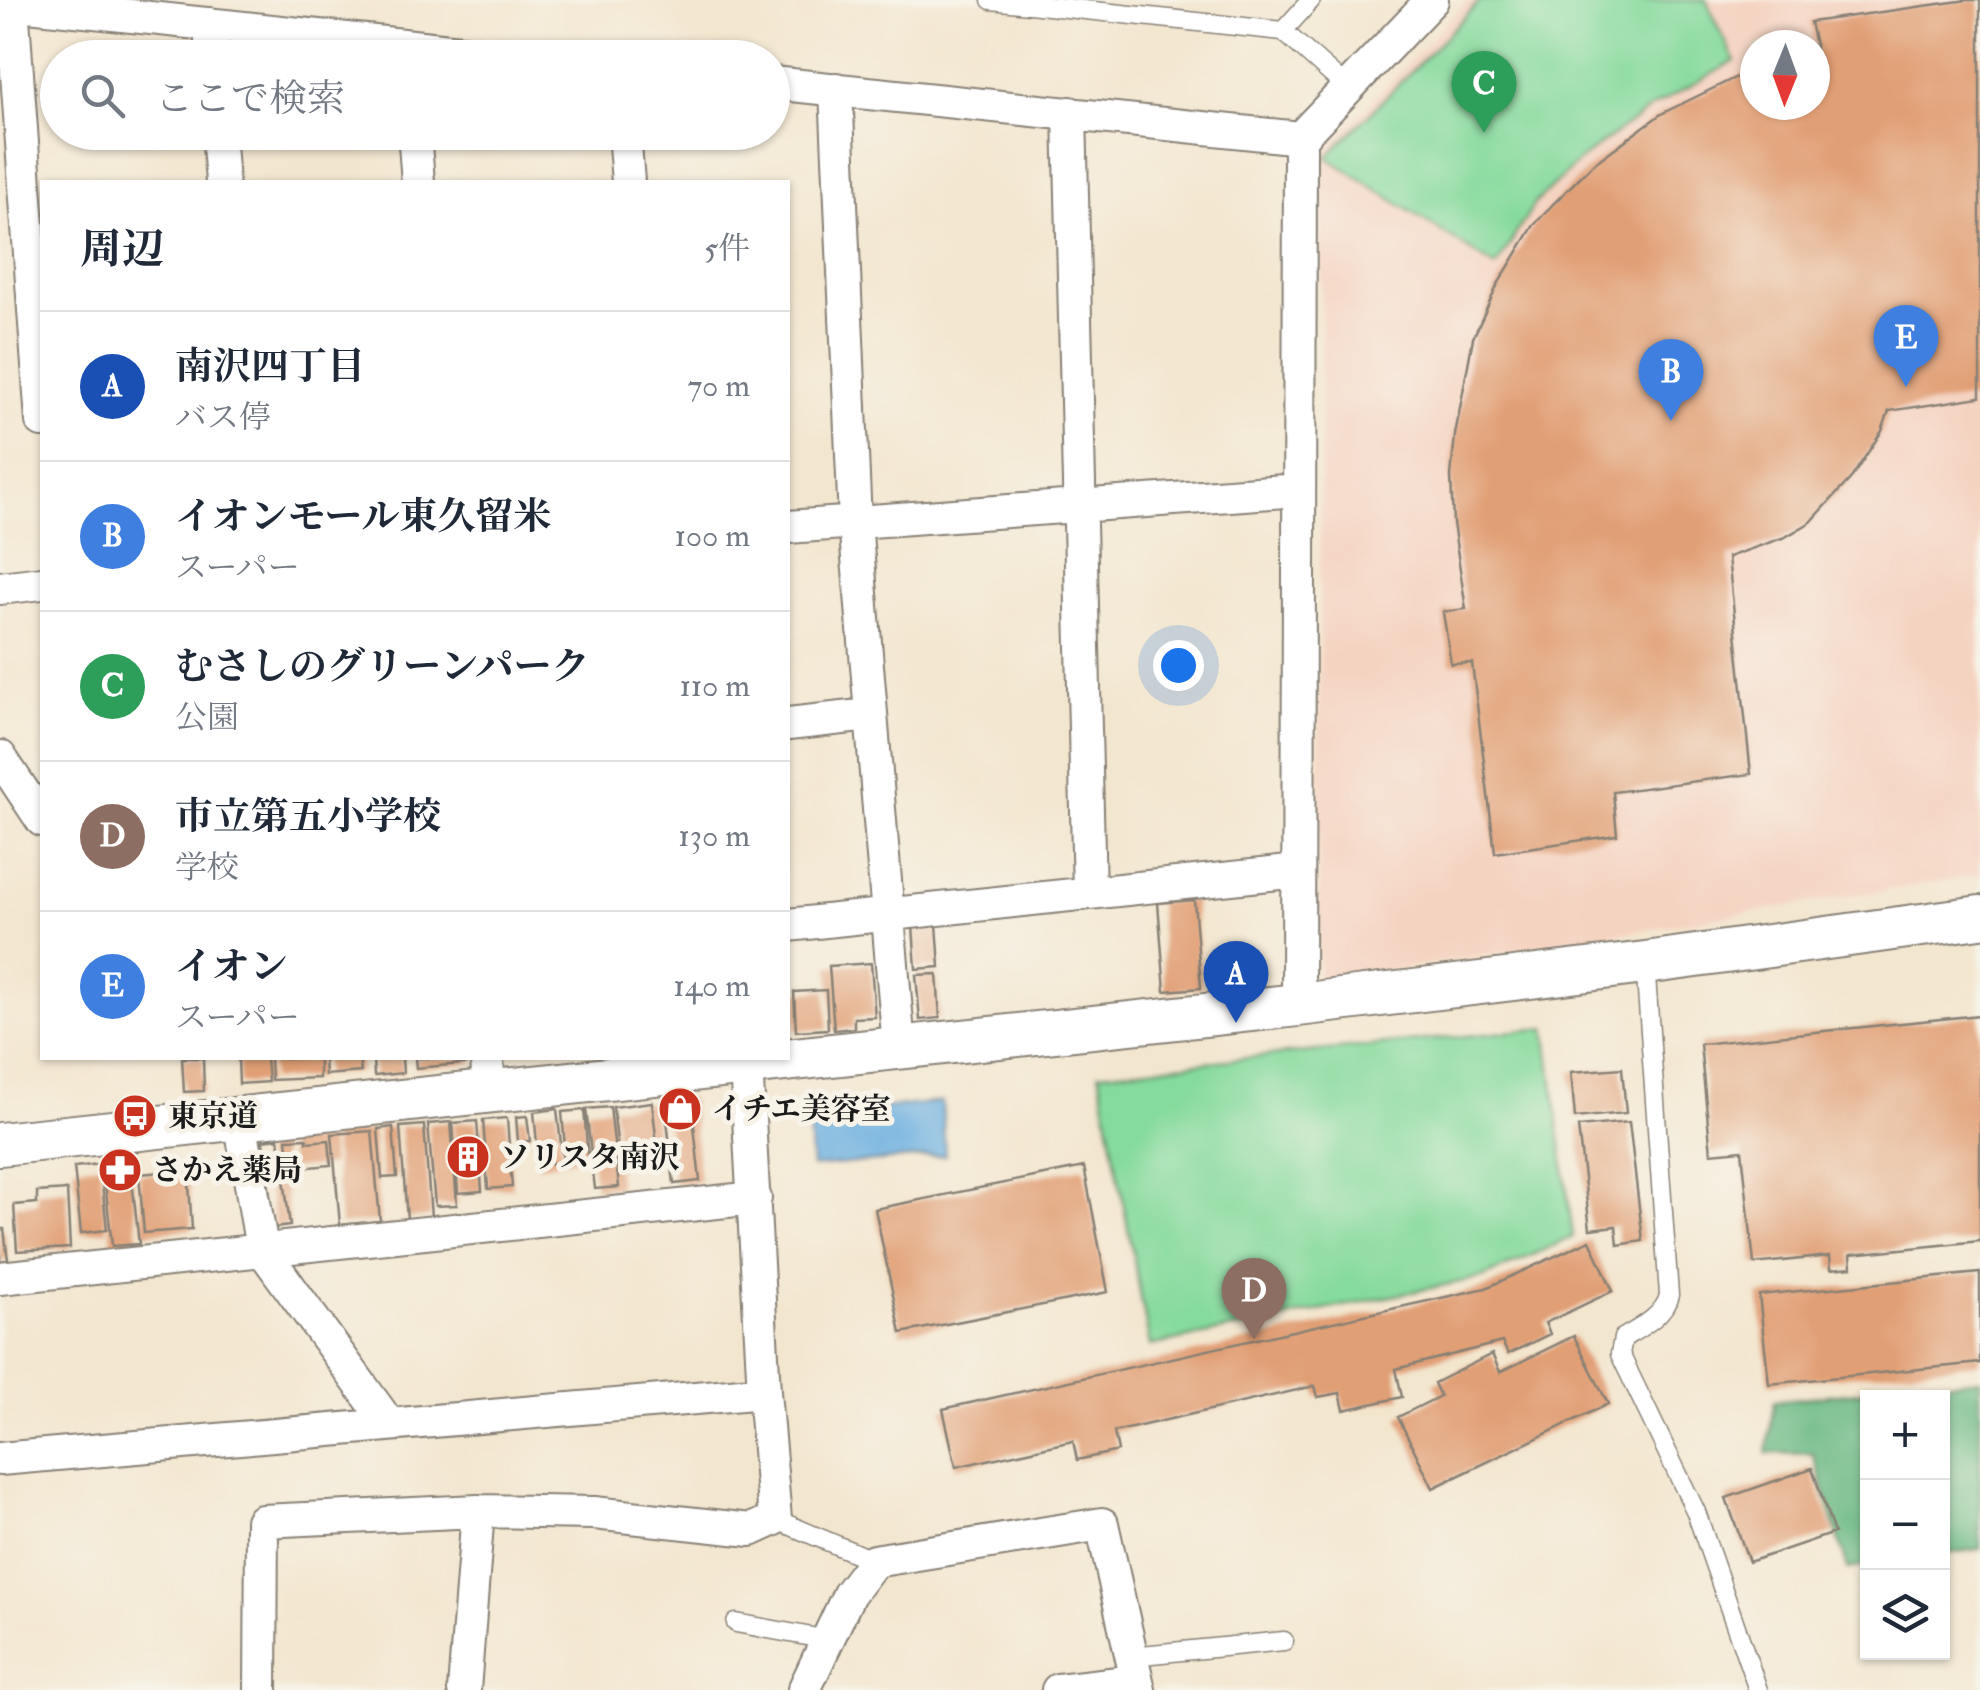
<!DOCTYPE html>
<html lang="ja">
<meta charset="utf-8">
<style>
:root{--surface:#fff;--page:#f6f6f7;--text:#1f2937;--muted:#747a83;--line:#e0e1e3;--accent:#c8321e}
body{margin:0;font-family:"IM FELL Double Pica","Noto Serif JP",serif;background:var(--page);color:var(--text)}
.controls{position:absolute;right:30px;bottom:30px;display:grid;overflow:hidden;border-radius:0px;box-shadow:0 2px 8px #0004}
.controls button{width:90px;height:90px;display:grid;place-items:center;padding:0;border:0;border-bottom:2px solid var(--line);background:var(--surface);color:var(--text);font:50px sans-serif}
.compass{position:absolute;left:1740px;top:30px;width:90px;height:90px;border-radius:50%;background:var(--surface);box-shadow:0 2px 8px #0004;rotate:181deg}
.you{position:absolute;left:1178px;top:665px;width:35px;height:35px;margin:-25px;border:8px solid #fff;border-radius:50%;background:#1a73e8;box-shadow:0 0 0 15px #1a73e833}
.badge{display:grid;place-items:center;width:65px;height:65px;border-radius:50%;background:var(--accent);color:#fff;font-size:32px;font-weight:700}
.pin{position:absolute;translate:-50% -82px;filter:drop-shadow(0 2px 5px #0008)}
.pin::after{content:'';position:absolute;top:52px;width:35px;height:30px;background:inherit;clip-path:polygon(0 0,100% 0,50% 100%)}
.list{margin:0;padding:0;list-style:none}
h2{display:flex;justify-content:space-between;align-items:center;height:130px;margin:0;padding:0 40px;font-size:42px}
h2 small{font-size:32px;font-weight:400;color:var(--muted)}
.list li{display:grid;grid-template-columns:65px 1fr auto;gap:30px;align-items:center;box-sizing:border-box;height:150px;padding:0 40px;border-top:2px solid var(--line)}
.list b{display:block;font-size:38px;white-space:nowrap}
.list p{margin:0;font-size:32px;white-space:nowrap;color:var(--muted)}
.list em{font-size:32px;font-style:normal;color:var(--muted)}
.icon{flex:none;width:55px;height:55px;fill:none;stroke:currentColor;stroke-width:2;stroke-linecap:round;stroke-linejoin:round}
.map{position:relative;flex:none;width:1980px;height:1690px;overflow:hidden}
.search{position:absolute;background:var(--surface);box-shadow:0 2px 8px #0004;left:40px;top:40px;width:750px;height:110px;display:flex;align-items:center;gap:25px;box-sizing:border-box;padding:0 35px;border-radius:55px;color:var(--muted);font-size:38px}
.panel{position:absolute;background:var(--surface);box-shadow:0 2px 8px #0004;left:40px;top:180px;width:750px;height:880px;border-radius:0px}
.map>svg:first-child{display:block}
.built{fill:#f5d3c1;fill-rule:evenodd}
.green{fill:#85da9d;stroke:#507b5c;stroke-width:2.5}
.forest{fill:#6cba84;stroke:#446b50;stroke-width:2.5}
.water{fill:#6aafe0;stroke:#43667e;stroke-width:2.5}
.building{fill:#e19f74}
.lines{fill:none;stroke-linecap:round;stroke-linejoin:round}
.service-casing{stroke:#888176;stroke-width:21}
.minor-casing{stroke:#888176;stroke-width:36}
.tertiary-casing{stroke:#888176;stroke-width:46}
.service{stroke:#fff;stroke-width:18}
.minor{stroke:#fff;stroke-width:32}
.tertiary{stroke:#fff;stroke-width:42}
.labels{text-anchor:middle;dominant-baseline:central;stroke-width:10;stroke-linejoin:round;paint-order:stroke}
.poi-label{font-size:30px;font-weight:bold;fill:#1c1c1c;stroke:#f7f3e8;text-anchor:start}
</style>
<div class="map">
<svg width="1980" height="1690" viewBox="0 0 1980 1690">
<rect width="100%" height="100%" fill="#f7f3e8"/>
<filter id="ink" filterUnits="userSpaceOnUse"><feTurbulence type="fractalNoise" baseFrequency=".01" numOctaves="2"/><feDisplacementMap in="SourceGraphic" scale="20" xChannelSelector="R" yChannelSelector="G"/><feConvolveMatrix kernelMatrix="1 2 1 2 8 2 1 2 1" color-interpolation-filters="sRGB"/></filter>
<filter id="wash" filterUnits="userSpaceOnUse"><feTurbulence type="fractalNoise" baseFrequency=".0048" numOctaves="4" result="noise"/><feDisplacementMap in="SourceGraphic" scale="40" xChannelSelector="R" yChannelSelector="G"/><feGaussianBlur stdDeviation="2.25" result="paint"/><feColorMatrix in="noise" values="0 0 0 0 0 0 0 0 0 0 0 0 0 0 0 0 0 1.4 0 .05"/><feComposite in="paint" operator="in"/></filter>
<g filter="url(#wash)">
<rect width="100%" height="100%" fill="#f3e6cf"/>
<path class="built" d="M1468,0H1980V875L1318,982L1322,154ZM1755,45H1815V105H1755Z"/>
<path class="green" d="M1481,0H1706L1735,61L1651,108L1582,158L1534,204L1496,267L1327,157Z
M1546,1028L1573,1237L1484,1277L1150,1346L1099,1073Z"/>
<path class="forest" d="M1980,1379V1549L1943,1554L1942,1398H1868L1867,1566L1848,1569L1813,1454L1767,1453L1774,1401Z"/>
<path class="water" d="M942,1102L945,1155L812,1167L808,1115Z"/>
<g id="blocks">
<path class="building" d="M1967,0H1980V397L1889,411L1882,431L1852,477L1811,522L1785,537L1728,557L1751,774L1613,792L1617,835L1495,853L1472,663L1451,664L1443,612L1466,609L1453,523L1451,476L1455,435L1473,338L1498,284L1534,225L1554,203L1592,165L1661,114L1755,68V105H1815V45L1810,22Z
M1194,900L1201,988L1165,991L1158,903Z
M937,924L940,967L916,969L913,926Z
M871,963L875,1017L854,1018V1028L834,1030L829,966Z
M937,974L940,1018L920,1020L916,975Z
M826,990L828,1029L796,1031L794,992Z
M1980,1015V1241L1851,1254L1852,1267L1831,1269L1830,1256L1754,1264L1742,1150L1711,1153L1700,1044Z
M182,1058H203L204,1091L184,1092Z
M238,1058H266L268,1082L239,1084Z
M270,1058H319V1078L271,1080Z
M324,1058H359L361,1072L325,1075Z
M373,1058H402L403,1073L374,1076Z
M415,1058H473V1063L416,1068Z
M1622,1068L1626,1113L1575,1118L1571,1072Z
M691,1098L700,1181L674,1184L665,1101Z
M652,1102L657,1145L618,1150L613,1107Z
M610,1107L619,1187L595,1189L586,1109Z
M557,1109L563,1162L539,1165L534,1112Z
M584,1110L588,1158L566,1160L562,1112Z
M527,1116L530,1141L518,1142L516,1117Z
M507,1118L512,1187L488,1189L483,1120Z
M477,1121L482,1191L458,1193L453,1123Z
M451,1122L457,1205L435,1206L428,1124Z
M1629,1122L1643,1241L1618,1245L1616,1226L1590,1229L1578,1127Z
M424,1125L431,1217L407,1219L400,1127Z
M393,1127L397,1177L382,1178L378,1129Z
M372,1131L380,1221L340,1225L332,1134Z
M279,1138L290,1226L274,1228L263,1140Z
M307,1138V1142L329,1140L331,1165L290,1169L287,1139Z
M130,1161L139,1244L112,1246L103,1164Z
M100,1164L107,1230L81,1233L74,1167Z
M1084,1167L1108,1292L901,1333L875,1209Z
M188,1170L192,1229L144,1233L139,1174Z
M67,1190L70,1248L17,1251L14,1205L37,1203V1192Z
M0,1229H4L8,1260L0,1261Z
M1590,1240L1613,1291L1545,1323L1550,1334L1508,1354L1502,1342L1396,1369L1402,1397L1344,1410L1340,1393L1318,1397L1315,1386L1114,1432L1118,1451L1077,1460L1073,1441L956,1467L943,1409L1486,1288Z
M1980,1273V1363L1769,1384L1759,1295Z
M1574,1336L1608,1404L1433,1488L1398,1417L1440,1396L1434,1383L1492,1354L1500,1372Z
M1812,1468L1834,1533L1749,1562L1726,1498Z"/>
</g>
</g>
<g filter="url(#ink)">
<use href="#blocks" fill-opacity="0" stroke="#888176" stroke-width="2.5"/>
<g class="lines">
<defs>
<path id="service" d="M991,0L1283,31L1311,0
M1283,31L1347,88
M1645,963L1669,1295C1665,1315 1640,1328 1623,1338L1620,1354L1696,1512L1758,1690
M775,1519L874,1561
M736,1623L828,1640
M1131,1656L1284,1641"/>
<path id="minor" d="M0,2L526,58
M12,4L42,421
M210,24L212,58
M772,83L1300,138
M836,89L855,522L899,1048
M1070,113L1089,893
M218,132L222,182
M414,132L418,182
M624,132L628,182
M788,527L1299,490
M0,588L42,583
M788,724L870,715
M0,757L42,820
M788,925L1298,871
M1298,1005L1300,138L1432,0
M487,1058L489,1092
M240,1119L262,1249L389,1424
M0,1278L755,1198
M0,1459L764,1392
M261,1690L262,1521L478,1511L594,1513L751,1530L775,1519L764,1392L746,1063
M464,1690L478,1511
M804,1690L849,1594L874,1561L1102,1524L1139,1690
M1058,1690L1136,1681"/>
<path id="tertiary" d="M0,1144L1298,1005L1645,963L1980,917"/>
</defs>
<use href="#service" class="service-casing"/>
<use href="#minor" class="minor-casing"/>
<use href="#tertiary" class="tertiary-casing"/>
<use href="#service" class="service"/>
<use href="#minor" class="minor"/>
<use href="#tertiary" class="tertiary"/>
</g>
</g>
<defs>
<symbol id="shop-disc" viewBox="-11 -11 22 22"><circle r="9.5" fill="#c8321e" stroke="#f7f3e8"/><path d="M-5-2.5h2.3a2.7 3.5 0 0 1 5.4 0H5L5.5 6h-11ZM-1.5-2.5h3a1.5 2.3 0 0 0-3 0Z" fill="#fff"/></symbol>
<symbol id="bus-disc" viewBox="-11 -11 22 22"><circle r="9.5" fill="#c8321e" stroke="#f7f3e8"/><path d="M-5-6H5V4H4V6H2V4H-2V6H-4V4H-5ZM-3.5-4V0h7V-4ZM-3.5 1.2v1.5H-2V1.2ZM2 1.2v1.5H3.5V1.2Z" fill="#fff"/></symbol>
<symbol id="building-disc" viewBox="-11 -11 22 22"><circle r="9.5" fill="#c8321e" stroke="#f7f3e8"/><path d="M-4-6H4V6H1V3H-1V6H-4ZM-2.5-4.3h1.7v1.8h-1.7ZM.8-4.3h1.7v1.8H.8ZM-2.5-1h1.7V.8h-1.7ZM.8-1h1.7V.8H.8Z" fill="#fff"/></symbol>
<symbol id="pharmacy-disc" viewBox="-11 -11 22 22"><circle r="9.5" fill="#c8321e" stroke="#f7f3e8"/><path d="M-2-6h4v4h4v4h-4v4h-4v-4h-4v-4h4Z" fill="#fff"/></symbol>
</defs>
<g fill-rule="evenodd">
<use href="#shop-disc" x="655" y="1084" width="50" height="50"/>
<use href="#bus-disc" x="110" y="1091" width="50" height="50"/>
<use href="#building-disc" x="443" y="1132" width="50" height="50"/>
<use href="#pharmacy-disc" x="95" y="1145" width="50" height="50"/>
</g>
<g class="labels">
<g class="poi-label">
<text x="712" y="1109">イチエ美容室</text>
<text x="168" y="1116">東京道</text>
<text x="500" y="1157">ソリスタ南沢</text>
<text x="152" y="1170">さかえ薬局</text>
</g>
</g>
</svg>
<div class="controls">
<button>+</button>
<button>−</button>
<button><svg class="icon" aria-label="layers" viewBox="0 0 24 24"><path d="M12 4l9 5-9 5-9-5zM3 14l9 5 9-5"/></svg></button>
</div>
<svg class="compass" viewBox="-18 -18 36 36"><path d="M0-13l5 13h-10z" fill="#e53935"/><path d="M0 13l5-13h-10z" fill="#747a83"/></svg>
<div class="you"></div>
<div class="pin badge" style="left:1236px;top:1023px;background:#1a4fb4">A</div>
<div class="pin badge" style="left:1671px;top:421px;background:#3f7fe0">B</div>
<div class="pin badge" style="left:1484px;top:133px;background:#2e9e5b">C</div>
<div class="pin badge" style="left:1254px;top:1340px;background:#8d6e63">D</div>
<div class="pin badge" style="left:1906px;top:387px;background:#3f7fe0">E</div>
<div class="search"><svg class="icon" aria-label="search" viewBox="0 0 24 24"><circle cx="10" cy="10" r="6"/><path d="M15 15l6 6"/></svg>ここで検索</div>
<section class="panel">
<h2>周辺<small>5件</small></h2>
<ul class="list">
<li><span class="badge" style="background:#1a4fb4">A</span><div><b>南沢四丁目</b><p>バス停</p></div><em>70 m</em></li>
<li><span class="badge" style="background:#3f7fe0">B</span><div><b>イオンモール東久留米</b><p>スーパー</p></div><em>100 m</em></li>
<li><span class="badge" style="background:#2e9e5b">C</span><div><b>むさしのグリーンパーク</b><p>公園</p></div><em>110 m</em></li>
<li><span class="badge" style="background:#8d6e63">D</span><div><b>市立第五小学校</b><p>学校</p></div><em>130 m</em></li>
<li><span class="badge" style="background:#3f7fe0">E</span><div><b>イオン</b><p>スーパー</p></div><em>140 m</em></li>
</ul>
</section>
</div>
